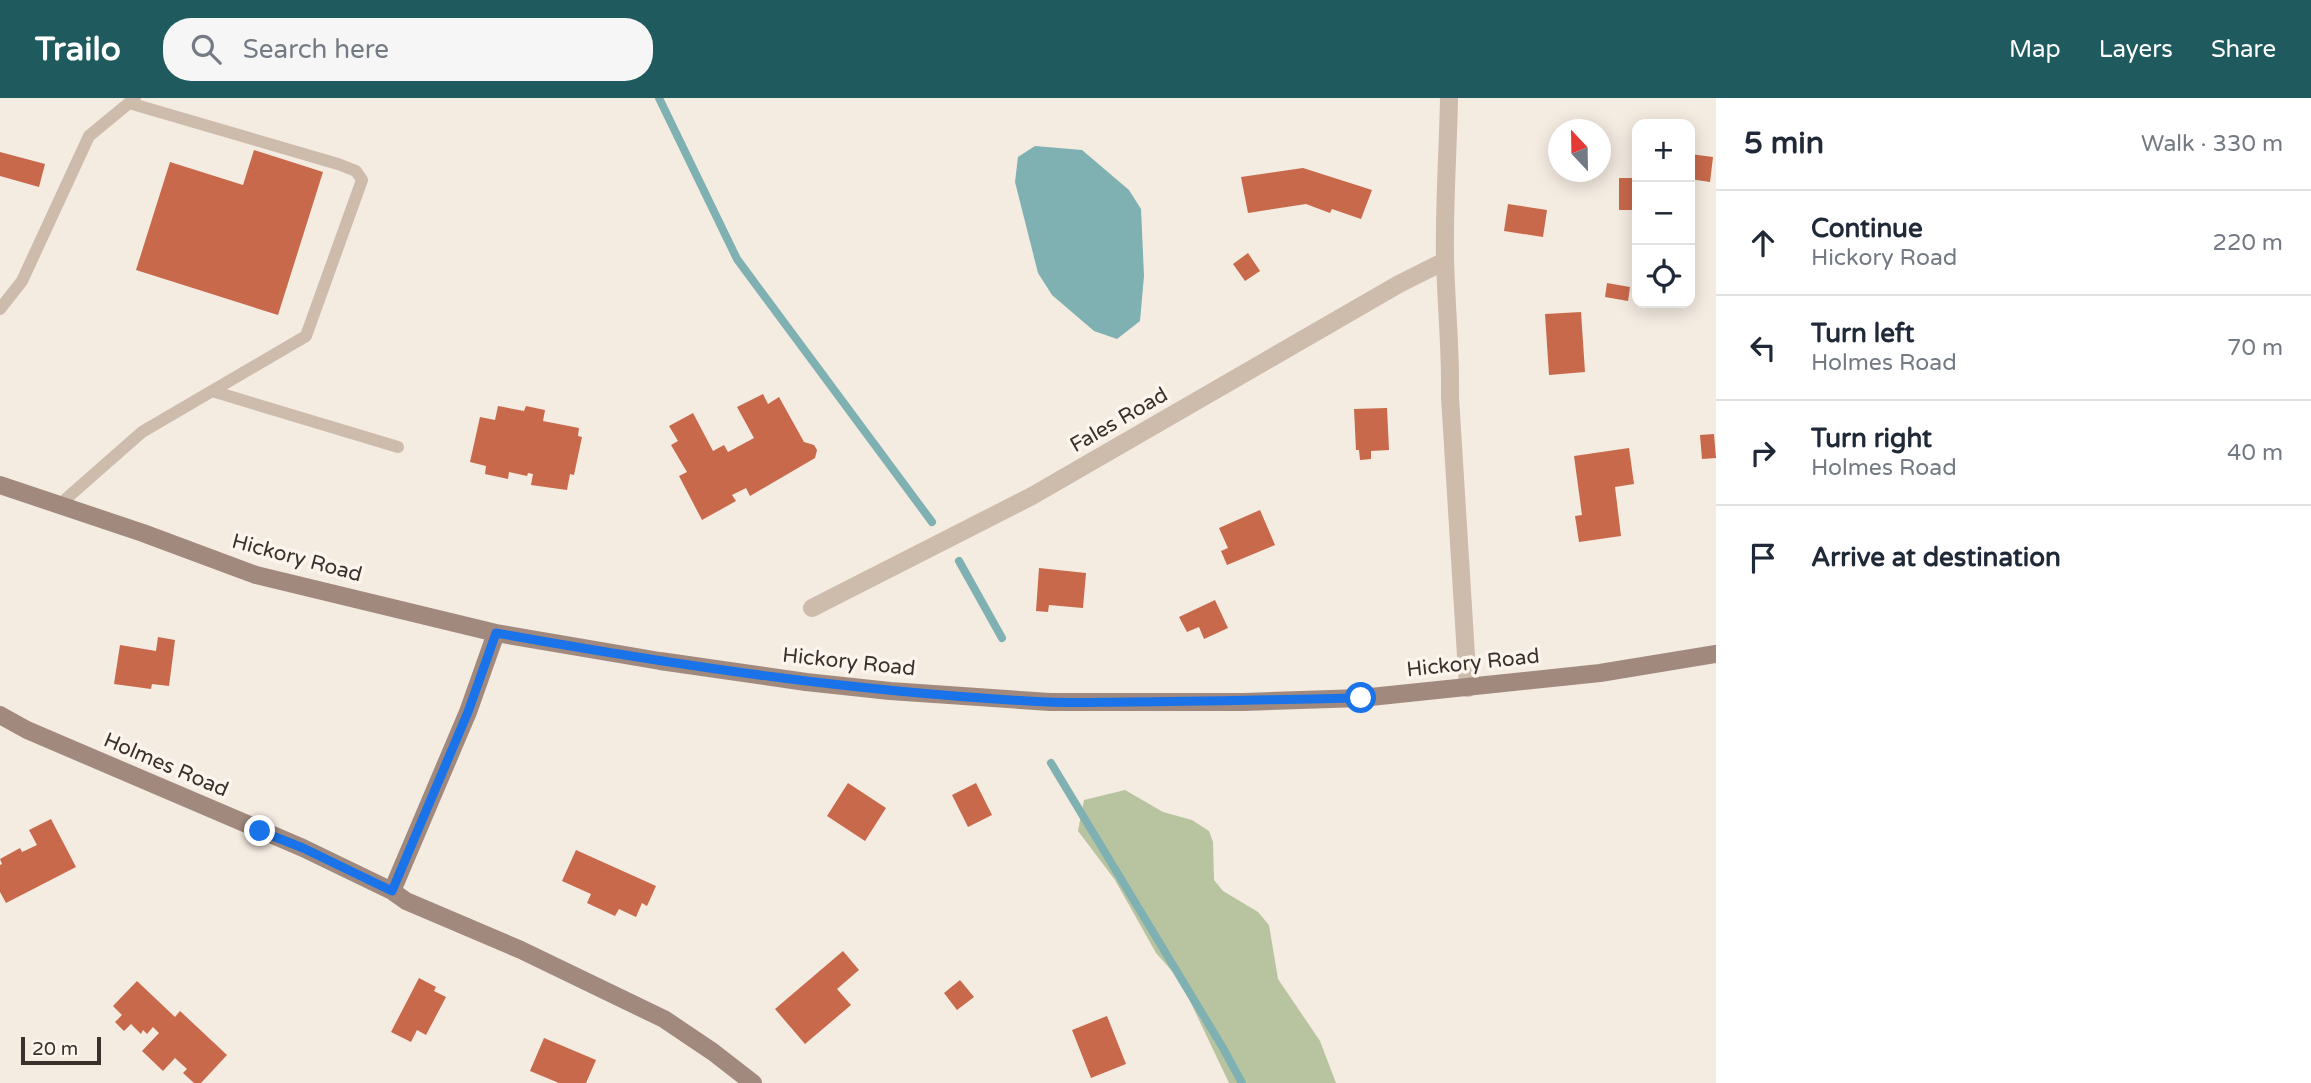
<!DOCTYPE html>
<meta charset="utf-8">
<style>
:root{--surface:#fff;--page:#f6f6f7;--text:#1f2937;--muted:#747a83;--line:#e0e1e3;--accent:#1f5a5e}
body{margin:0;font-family:"Varela Round",sans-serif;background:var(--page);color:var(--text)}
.controls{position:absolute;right:21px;top:21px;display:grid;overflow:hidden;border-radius:14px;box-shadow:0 4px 18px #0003}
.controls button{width:63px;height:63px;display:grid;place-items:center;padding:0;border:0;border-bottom:2px solid var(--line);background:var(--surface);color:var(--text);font:35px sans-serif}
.compass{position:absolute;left:1548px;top:21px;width:63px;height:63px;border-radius:50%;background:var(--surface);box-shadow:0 4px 18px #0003;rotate:338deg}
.scale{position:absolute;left:21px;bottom:18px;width:80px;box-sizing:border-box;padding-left:7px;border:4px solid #3b302b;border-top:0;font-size:19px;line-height:24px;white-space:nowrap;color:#3b302b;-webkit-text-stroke:5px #fbf5ee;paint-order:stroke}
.stop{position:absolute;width:21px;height:21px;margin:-16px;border:5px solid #1a73e8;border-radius:50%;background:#fff}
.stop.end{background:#1a73e8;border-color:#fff;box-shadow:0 2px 7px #0008}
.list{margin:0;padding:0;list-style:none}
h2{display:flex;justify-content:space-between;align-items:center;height:91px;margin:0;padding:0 28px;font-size:30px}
h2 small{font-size:23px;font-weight:400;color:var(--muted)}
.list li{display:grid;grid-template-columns:46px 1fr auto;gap:21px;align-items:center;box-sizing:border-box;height:105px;padding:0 28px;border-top:2px solid var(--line)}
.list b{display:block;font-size:26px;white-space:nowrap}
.list p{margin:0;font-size:23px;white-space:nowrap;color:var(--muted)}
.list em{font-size:23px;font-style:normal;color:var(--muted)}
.icon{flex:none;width:38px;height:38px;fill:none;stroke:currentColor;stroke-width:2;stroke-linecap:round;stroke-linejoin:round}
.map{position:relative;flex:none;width:1716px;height:985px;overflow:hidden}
header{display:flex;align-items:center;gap:42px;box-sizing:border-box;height:98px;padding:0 35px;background:var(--accent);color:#fff}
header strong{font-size:33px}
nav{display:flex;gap:38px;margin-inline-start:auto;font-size:24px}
.search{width:490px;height:63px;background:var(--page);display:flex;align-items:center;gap:18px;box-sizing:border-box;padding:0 24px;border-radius:28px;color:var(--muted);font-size:26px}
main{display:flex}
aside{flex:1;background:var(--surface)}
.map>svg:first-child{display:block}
.green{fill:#b8c4a0}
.water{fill:#7fb0b2}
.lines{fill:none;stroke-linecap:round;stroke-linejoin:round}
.stream{stroke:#7fb0b2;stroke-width:8}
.building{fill:#c8694b}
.lane{stroke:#cdbbac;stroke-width:12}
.street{stroke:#cdbbac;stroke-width:18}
.secondary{stroke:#a18a7d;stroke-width:18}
.route{stroke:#1a73e8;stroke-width:9}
.labels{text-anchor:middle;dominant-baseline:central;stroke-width:7;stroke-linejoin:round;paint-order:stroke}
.street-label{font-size:21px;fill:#3b302b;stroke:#fbf5ee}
</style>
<header>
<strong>Trailo</strong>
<div class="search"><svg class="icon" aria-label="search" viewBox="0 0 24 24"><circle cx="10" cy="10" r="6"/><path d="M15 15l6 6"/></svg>Search here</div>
<nav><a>Map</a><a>Layers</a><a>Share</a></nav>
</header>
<main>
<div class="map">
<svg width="1716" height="985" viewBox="0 0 1716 985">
<rect width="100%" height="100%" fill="#f4ebe1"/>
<path class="green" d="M1125,692L1163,714L1192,722L1209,733L1213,744L1214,782L1223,793L1258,814L1269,827L1278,881L1320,943L1336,985H1229L1180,882L1156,855L1115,782L1078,733L1084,702Z"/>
<path class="water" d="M1035,48L1082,52L1129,92L1141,111L1144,178L1140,223L1117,241L1094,233L1052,197L1038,175L1015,84L1018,59Z"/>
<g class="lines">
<path class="stream" d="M659,0L737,161L932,424
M959,463L1002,540
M1051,665L1223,950L1242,985"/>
</g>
<path class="building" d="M254,52L323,74L278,217L136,172L170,64L243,87Z
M0,54L45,66L39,89L0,78Z
M1690,56L1713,59L1710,84L1690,81Z
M1303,70L1372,92L1361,121L1332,111L1330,115L1306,106L1248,115L1241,79Z
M1619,80H1637V112H1619Z
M1508,106L1547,112L1543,139L1504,133Z
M1248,155L1260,173L1245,183L1233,166Z
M1607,185L1630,189L1628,203L1605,199Z
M1581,214L1585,274L1549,277L1545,216Z
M763,296L768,306L779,299L804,344L814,347L817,352L815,360L750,398L746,390L732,397L736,403L702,422L679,378L687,374L671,347L678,343L669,328L693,315L713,353L724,347L728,354L754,340L737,309Z
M498,308L524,313L526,308L545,312L543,323L579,330L578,338L582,339L574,377L570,376L567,392L531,387L533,376L528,375L527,378L509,374L508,381L485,376L486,368L470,364L480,319L495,322Z
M1387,310L1389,352L1371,353V361L1360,362L1359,352H1356L1354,311Z
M1714,336L1716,360L1702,361L1700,337Z
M1629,350L1634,386L1615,389L1621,438L1579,444L1575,418L1582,417L1574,358Z
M1260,412L1275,447L1227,467L1221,453L1228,450L1219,430Z
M1039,470L1086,475L1083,510L1049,507L1048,514L1036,513Z
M1215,502L1228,530L1204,541L1199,529L1187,534L1179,519Z
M158,539L175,542L169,588L152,586L151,591L114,586L120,547L156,553Z
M848,685L886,710L865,743L827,718Z
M976,685L992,717L968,729L952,697Z
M51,721L76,769L6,805L0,794V767L2,766L0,761L20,750L22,754L37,747L29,732Z
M576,752L656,788L647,808L642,805L636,819L619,811L615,818L587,805L591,796L562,783Z
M843,853L859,872L837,891L851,907L805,946L775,911Z
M419,880L436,889L434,893L446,899L426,937L417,932L411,944L391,934Z
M960,882L974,899L957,912L944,895Z
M137,883L175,919L180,913L227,957L201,985H194L183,975L187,971L175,960L163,973L142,953L159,935L153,929L147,936L143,932L141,936L131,926L124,933L115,924L122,917L113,908Z
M1107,918L1126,966L1091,980L1072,932Z
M544,940L596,962L586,985H559L530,973Z"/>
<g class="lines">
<path class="lane" d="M0,211L22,183L89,38L135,0
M212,293L398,349
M59,407L142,334L306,238L362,82L356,73L338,66L129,5"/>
<path class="street" d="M1449,0C1448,54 1444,107 1445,160C1446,207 1451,252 1450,299L1468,590
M812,510L1032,398L1399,186L1445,163"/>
<path class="secondary" d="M0,387L143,435L256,477L496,535L660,563L806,584L890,593L1050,604H1244L1361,600L1600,575L1716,556
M0,617L27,632L303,750L392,793L406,803L521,852L664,921L713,954L753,985
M392,793L468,614L496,535"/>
</g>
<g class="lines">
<path class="route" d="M260,733L303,750L392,793L468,614L496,535C679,568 862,595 1048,604C1075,605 1101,604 1128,604C1206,604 1283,601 1361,600"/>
</g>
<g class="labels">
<g class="street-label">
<text transform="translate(1119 322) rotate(-30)">Fales Road</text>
<text transform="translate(297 460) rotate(15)">Hickory Road</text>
<text transform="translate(849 564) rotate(6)">Hickory Road</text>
<text transform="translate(1473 565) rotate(-6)">Hickory Road</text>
<text transform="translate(166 667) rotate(23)">Holmes Road</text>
</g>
</g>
</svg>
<div class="controls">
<button>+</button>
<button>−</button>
<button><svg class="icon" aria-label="locate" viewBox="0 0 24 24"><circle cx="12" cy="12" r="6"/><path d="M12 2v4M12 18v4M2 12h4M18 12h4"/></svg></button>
</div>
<svg class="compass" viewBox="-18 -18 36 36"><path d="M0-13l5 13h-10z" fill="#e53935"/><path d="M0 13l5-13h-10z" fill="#747a83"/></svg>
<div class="scale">20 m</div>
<div class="stop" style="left:1361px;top:600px"></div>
<div class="stop end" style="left:260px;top:733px"></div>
</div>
<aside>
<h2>5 min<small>Walk · 330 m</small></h2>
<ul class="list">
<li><svg class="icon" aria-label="ahead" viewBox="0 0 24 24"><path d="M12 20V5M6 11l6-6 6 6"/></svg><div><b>Continue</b><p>Hickory Road</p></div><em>220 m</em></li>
<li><svg class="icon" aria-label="left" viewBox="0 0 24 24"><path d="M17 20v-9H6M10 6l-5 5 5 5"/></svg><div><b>Turn left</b><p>Holmes Road</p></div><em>70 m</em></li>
<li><svg class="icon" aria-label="right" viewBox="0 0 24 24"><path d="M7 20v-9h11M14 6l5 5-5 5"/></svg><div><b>Turn right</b><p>Holmes Road</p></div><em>40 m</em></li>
<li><svg class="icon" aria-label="arrive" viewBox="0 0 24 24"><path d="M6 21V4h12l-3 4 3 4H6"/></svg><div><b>Arrive at destination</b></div></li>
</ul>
</aside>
</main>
